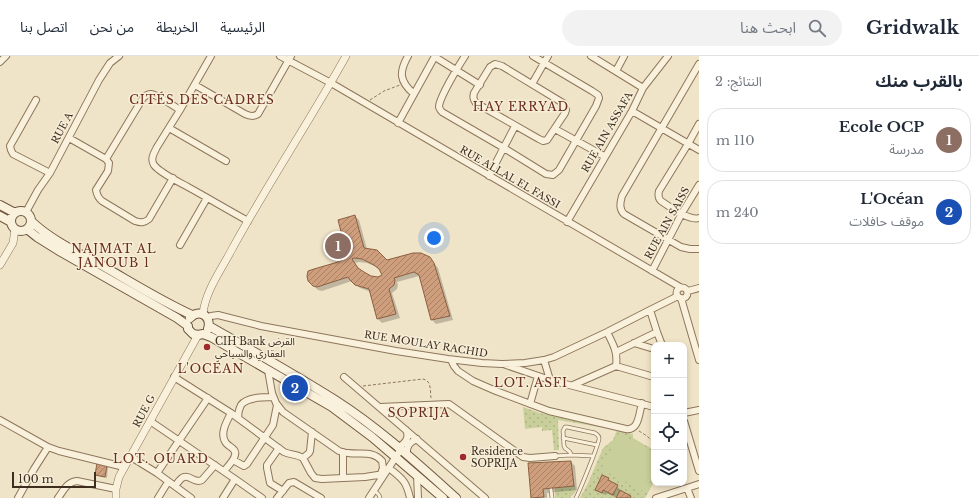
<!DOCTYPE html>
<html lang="ar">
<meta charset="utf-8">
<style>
:root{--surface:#fff;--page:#f2f2f3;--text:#1f2937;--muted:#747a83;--line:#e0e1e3;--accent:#9e2a2b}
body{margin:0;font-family:"Libre Baskerville","Noto Sans Arabic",serif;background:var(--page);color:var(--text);direction:rtl}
.controls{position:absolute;right:12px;bottom:12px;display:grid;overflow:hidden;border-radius:8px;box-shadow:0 2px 6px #0003}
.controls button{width:36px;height:36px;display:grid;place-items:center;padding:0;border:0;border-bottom:1px solid var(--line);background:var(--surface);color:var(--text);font:20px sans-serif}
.scale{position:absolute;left:12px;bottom:10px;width:84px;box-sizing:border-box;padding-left:4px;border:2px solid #3d2e20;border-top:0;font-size:11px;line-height:14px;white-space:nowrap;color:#3d2e20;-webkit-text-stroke:3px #f7eed8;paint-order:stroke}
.you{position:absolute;left:434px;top:182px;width:14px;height:14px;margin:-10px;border:3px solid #fff;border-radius:50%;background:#1a73e8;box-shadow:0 0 0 6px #1a73e833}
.badge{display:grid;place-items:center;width:26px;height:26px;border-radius:50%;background:var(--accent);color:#fff;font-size:13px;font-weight:700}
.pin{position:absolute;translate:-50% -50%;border:2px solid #fff;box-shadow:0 1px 4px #0006}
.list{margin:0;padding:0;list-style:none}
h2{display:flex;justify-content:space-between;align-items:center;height:52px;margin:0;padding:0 16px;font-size:17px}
h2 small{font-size:13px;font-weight:400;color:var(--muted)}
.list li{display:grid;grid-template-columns:26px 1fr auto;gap:12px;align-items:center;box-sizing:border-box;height:64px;margin:0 8px 8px;padding:0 8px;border:1px solid var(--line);border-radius:16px}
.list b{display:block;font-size:15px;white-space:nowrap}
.list p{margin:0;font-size:13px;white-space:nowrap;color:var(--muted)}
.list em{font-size:13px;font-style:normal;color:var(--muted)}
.icon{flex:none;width:22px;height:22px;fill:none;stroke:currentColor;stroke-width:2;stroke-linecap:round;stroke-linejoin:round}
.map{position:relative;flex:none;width:699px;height:442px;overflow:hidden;direction:ltr}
header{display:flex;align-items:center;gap:24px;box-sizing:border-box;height:56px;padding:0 20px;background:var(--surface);border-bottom:1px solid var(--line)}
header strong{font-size:19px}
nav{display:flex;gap:22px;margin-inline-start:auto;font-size:14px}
.search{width:280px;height:36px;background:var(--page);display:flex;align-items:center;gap:10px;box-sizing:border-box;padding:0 14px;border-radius:22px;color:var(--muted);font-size:15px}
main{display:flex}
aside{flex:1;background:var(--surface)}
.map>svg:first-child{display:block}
.grass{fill:url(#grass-dots)}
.pitch{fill:#c9cf9b}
.shadow{fill:#0003;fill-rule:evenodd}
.building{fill:url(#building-hatch);stroke:#8d5f41;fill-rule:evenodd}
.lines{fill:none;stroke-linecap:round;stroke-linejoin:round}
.service-casing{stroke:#8d765c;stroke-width:4.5}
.minor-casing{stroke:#8d765c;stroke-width:8}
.tertiary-casing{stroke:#8d765c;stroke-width:8}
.secondary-casing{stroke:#6f573f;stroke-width:10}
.path{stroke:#8d765c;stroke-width:1;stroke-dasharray:3 2;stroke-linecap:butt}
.service{stroke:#faf1dc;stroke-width:3}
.minor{stroke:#faf1dc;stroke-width:6}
.tertiary{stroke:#faf1dc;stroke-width:7}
.secondary{stroke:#faf1dc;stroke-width:8}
.poi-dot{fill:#9e2a2b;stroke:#f7eed8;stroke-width:1.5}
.labels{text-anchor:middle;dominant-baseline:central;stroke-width:3;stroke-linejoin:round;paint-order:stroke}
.street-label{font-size:10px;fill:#3d2e20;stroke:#f7eed8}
.poi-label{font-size:10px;fill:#3d2e20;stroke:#f7eed8;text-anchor:start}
.quarter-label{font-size:12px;letter-spacing:1px;fill:#6b2e1e;stroke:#f7eed8}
</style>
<header>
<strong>Gridwalk</strong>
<div class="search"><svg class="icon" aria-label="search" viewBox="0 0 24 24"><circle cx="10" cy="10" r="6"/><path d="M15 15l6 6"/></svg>ابحث هنا</div>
<nav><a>الرئيسية</a><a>الخريطة</a><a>من نحن</a><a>اتصل بنا</a></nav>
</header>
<main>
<aside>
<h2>بالقرب منك<small>النتائج: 2</small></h2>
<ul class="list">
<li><span class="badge" style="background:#8d6e63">1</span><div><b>Ecole OCP</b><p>مدرسة</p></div><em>110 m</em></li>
<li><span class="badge" style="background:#1a4fb4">2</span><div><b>L'Océan</b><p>موقف حافلات</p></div><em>240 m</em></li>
</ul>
</aside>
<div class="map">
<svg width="699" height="442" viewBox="0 0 699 442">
<defs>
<pattern id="grass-dots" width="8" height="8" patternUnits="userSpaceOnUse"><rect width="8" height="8" fill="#c9cf9b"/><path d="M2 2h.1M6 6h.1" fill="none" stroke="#aeb285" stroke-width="1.8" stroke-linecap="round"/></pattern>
<pattern id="building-hatch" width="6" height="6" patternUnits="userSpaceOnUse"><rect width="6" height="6" fill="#cf9f7d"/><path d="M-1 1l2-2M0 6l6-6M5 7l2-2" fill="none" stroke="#a98266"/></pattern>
</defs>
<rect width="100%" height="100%" fill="#f0e4c8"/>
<path class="grass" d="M523,351L540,357L633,378V382L654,394V426L645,442H580L588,427L603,392L613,384L617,374L558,364L559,394H554L552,374L542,375V371L525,373Z
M575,430L576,435L570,442H555V432Z"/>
<path class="pitch" d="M619,377L654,396V417L645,436L601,413Z"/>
<path class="shadow" d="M355,160L359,164L367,193L387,205L430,202L438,212L453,264L436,268L432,264L421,221L419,220L397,226L398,229L397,233L392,237L400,262L382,267L378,263L371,236L360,232L352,225L322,235L318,234L309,225L339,207L347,195ZM359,206L367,207L374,210L381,214L383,220L378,222L371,221L360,215L355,207Z
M571,406L575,410L577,434L547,437V442H532Z
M107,409L108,411L107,422L98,420L96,419Z
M608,423L620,433L619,435L632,442H617L606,437L605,439L599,436L596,433Z"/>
<path class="building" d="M355,159L364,192L377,194L387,204L413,197H421L430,201L434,207L450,260L431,264L419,219L414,216L394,222L395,224L394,229L389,233L396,258L377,263L369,233L355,229L350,224L348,221L317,231L313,230L308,225L307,220L308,215L314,213L338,206L339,200L341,197L346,195L338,164ZM354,202L362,203L374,209L379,213L382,219L378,221L371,220L364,216L358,212L352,203Z
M571,405L574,430L543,433L544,441L531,442L528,407Z
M97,407L107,409L105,421L95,419Z
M602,419L609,422L608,424L618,429L613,439L603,434L602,437L595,434Z
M620,434L631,440L630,442H616Z"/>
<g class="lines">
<defs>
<path id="service" d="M563,382L597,389
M571,399L570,396L565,392L564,390L563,375L565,371H567L595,377C597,379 599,379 599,382C600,386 579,436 576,442
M555,400L571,399L593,400
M374,434L379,439L380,442
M551,434L552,442"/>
<path id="minor" d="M211,0L180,54L157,91C154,97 150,103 154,109C160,117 179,126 188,131C208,142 228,154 248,165
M280,0L331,27L680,231
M408,0C399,16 399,25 414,38
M465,0C459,9 439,42 439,51C440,54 440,54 442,56L504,92L546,118L553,119L559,114L596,50L599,42L598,39L592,35L533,0
M591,0L643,32
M435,1L480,29
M0,6L6,0
M495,8L502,10L563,47L566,54L565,57L547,84L543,85L539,83L476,47C473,43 473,41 474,37L490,11Z
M699,8L622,140C620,147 619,153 624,158L681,191L690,193H699
M616,15L624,0
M532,28L548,0
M195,29L245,58C250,60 253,61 258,58L291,0
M36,44L10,90L11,94L13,98L50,117
M632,55L699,94
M398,67L435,0
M699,68L688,88L659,135C658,139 658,142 661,145C670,151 689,165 699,162
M169,72L226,105
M555,73L604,100
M69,82L106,103L109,107L108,115L96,134C97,139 98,142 102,145L135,165C141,167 144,167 149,163L173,122
M106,103L143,42C145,40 147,38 151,38C157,39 174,50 180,54
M489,120L515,70
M26,156L38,134L50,117L99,24L110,7L119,0
M567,166L632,55L643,32L668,0
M180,189L207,142
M652,215L682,157L699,129
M676.5 237a5.5 5.5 0 1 1 11 0a5.5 5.5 0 1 1-11 0Z
M688,235L699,232
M681,242L699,304
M650,254L657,276
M207,262L211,260L218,259L261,270L396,295L448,303L482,307L502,308L525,307L544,304L554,301L607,276L650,254L678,240
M634,287L654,293
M616,296L657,276L662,289
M451,304L454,310L458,315L473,325L496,335L549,355L626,373C639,375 639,357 642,347
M544,304L550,324
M506,309L550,324L654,351
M616,310L654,321
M268,314L272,337L276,347L283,356L339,395C342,396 345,397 348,397C361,399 372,394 382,405L383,412L380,420
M174,321L231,357L284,396C290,399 297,398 303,402L311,417L315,422L322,423L365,421L384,418
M344,321L485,442
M573,329L616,310C618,296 613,288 607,276
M530,348L538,320
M380,351L449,348L523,401L530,402L555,400
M684,357L699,354
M238,362C238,358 239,353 241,349C247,341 264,341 273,341
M0,364L48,391L59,395L124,411
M150,365L235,423L262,442
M684,365L699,415
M397,391C405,389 410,381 406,374
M279,392L267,409V412L270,427L283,435
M407,398C406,390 410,386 417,383
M131,401L157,417L191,442
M303,402L309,397L310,395L312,376
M233,404L244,410L247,408L273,369L277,349
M389,412C402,423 406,424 410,442
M224,415C227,411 234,405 235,399C237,393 229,391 226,387C219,378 227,365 231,357
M157,417L208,342
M417,419L418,442
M343,422V396
M175,430C177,428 180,422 184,421C191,419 194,428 202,424L215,409
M18,442L34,413L48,391
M58,442C64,434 67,426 77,425L116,433
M158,442L168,426
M223,442L235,423
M277,442L289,427L294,426L321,442
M369,442L401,393
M656,442L687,432
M691,442L687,432L699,428"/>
<path id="tertiary" d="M0,209L13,187L15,173
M203,258C205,236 221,214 231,195C267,129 309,66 346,0
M116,442V433L119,421L198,279"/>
<path id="secondary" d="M0,149L15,157
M11 165a10 10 0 1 1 20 0a10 10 0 1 1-20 0Z
M0,160L11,166
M31,165C51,184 77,196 101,209C131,226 161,245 192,259
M27,173L37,181L61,196L177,262L188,270V273L193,278L198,279L203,278L211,281L332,351L372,381L443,442
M190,262C199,252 212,260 208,273
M209,270C251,294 294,318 335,344C379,372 418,408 456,442"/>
</defs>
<use href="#service" class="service-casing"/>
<use href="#minor" class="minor-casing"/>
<use href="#tertiary" class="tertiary-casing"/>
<use href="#secondary" class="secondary-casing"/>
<path class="path" d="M370,44L384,35L400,29
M363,330L423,323C432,325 430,335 431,342
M639,375L647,380L654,387"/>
<use href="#service" class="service"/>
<use href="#minor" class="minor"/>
<use href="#tertiary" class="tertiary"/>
<use href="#secondary" class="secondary"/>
</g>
<g class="poi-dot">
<circle cx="207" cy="291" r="4"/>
<circle cx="463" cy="401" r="4"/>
</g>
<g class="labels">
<g class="street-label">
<text transform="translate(62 72) rotate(-62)">RUE A</text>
<text transform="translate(607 76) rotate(-60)">RUE AIN ASSAFA</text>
<text transform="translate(510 121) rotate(30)">RUE ALLAL EL FASSI</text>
<text transform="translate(667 167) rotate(-61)">RUE AIN SAISS</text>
<text transform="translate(426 288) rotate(9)">RUE MOULAY RACHID</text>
<text transform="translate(144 355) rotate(-62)">RUE G</text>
</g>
<g class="poi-label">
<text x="215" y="285">CIH Bank القرض<tspan x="215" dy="12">العقاري والسياحي</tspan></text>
<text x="471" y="395">Residence<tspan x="471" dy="12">SOPRIJA</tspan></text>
</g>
<g class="quarter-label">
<text x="202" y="43">CITÉS DES CADRES</text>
<text x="521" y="50">HAY ERRYAD</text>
<text x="114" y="192">NAJMAT AL<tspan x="114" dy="14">JANOUB 1</tspan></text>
<text x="211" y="312">L'OCÉAN</text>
<text x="531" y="326">LOT. ASFI</text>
<text x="419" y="356">SOPRIJA</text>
<text x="161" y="402">LOT. OUARD</text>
</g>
</g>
</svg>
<div class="controls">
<button>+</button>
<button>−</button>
<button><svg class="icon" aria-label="locate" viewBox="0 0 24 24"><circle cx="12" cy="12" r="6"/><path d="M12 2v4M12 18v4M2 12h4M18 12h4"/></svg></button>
<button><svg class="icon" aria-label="layers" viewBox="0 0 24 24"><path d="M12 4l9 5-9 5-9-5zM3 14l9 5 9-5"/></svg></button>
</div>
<div class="scale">100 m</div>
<div class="you"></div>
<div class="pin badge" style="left:338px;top:190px;background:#8d6e63">1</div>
<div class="pin badge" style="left:295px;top:332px;background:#1a4fb4">2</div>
</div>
</main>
